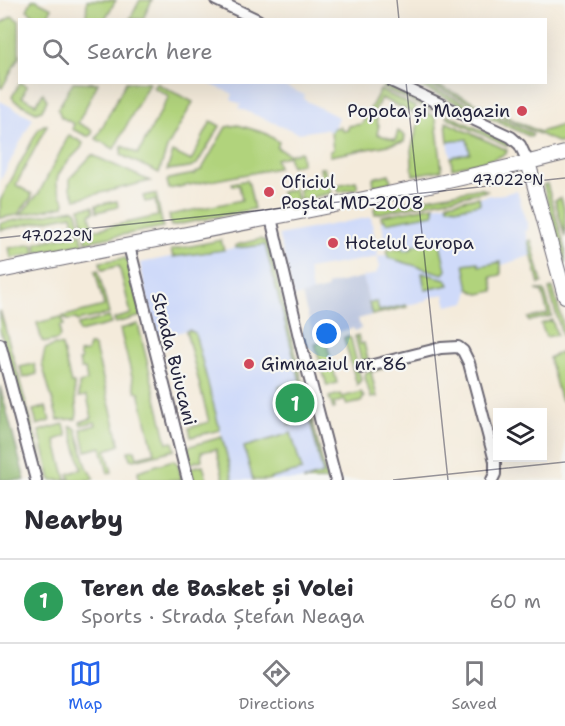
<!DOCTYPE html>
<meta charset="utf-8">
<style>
:root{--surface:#fff;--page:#f2f2f3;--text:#2b2b33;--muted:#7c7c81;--line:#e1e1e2;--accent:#2563eb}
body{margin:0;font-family:"Shantell Sans",sans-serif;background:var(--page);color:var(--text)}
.controls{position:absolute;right:18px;bottom:18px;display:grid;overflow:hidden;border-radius:0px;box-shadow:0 6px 24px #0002}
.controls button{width:54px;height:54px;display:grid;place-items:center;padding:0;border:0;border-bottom:2px solid var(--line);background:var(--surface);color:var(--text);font:30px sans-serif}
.you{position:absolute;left:327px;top:334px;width:21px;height:21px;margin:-15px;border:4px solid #fff;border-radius:50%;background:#1a73e8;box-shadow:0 0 0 9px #1a73e833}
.badge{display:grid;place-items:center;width:39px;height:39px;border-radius:50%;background:var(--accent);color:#fff;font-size:20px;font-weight:700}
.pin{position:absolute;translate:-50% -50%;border:3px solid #fff;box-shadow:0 2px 6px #0006}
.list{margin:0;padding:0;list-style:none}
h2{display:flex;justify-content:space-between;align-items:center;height:78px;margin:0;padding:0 24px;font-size:26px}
h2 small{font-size:20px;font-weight:400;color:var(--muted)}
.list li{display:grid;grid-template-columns:39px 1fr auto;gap:18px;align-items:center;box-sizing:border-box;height:84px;padding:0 24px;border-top:2px solid var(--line)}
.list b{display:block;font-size:22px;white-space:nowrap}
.list p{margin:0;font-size:20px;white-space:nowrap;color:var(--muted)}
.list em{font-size:20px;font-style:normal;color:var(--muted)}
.icon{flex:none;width:33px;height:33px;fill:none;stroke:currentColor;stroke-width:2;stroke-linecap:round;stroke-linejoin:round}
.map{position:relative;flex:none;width:565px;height:480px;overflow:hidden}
.search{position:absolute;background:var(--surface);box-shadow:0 6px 24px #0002;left:18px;right:18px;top:18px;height:66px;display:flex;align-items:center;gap:15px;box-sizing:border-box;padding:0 21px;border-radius:0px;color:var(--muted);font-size:22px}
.sheet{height:162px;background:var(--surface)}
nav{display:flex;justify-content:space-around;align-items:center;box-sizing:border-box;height:84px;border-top:2px solid var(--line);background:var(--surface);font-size:16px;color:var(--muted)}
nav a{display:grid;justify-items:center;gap:3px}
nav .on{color:var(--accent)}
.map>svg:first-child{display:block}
.built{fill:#cfdaf9}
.industrial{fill:#bac4de}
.green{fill:#b1d37b;stroke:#6a7a5b;stroke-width:1.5}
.forest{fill:#8cb56b;stroke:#576c53;stroke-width:1.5}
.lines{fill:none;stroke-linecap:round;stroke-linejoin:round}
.minor-casing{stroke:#6c6873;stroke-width:14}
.major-casing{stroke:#6c6873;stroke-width:16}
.minor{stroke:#fff;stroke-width:10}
.major{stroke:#fff;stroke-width:14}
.ticks{fill:none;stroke:#22223b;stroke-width:1.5;stroke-opacity:0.45}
.poi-dot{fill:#d1495b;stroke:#f6f6f2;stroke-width:2}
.labels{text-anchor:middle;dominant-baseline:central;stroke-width:4.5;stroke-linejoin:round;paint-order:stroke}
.poi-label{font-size:18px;fill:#22223b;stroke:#f6f6f2;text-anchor:start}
.street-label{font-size:18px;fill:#22223b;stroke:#f6f6f2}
.ticks-label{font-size:15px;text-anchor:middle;fill:#22223b;stroke:#f6f6f2;stroke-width:4.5;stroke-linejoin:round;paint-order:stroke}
</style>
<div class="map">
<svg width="565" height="480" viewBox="0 0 565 480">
<rect width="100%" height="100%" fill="#f6f6f2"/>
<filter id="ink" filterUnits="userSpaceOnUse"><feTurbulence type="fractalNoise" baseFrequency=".0167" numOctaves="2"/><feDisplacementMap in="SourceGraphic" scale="12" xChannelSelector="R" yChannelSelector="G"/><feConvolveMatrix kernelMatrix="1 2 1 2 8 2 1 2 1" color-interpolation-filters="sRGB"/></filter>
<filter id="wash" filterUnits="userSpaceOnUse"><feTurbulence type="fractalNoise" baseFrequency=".008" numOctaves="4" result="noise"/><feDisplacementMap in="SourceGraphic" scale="24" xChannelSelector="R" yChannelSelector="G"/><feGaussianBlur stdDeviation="1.35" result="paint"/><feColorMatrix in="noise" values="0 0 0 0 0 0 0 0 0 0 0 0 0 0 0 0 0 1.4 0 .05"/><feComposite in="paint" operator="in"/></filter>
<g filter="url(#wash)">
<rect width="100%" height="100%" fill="#f4ebdb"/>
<path class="built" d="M269,82L279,86H284L305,95L303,99L338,117L334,128L331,132L325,129L298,133L284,127L239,108L241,104L231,100L233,94L207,83Z
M0,101L33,118L0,181Z
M467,139L470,154L451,157L448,142Z
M517,190L526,222H527L528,225H527L528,230L525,231L532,255L502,265L501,275L491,277L494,291L479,294L469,289L466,302L447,306L444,294L428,298L426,301L407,305V307L372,315L363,277L376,274L379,267L378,257L308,269L312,293L294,297L279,235L371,217L378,257L387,255L386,252L388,250L402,247L401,241L385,244L381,216L492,195V196L508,193Z
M265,244L323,474L303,480H233L195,333L189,330L158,337L148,302L140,263L170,257Z"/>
<path class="industrial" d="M363,277L372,315L358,319L361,329L355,331L353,328L314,338L302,295L327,289V285Z"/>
<path class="green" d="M32,0H36L52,8L47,17C39,20 33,14 27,10Z
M87,0H116L105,19L86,20Z
M140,0H152L143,19H130Z
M12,16L19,21V57L2,88L0,87V24Z
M73,82L98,83L78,123L93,131L90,136H87L72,129L74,124L61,117L58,109Z
M126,82L149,83L114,149L96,139Z
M20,83L27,86L22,97L36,104L43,93L47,100L42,110L36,112L15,101L12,97Z
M156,83L193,102L167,148L159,173L121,155L122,146L138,154L169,96L153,87Z
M413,83H421L533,134L531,137Z
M427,83H433L540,132L565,124V142L559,143Z
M384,85L428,106L433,111L382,88Z
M380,90L416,107L413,113L381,98L372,116L377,119L378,125H379L377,134L395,140L398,131L405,136L404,142L330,156V151L333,150L331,132L334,128L341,127L342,131L348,130V126L362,124Z
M422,110L434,116L436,120L442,170L413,175L411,150Z
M448,115L505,141L509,145L506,146L446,117Z
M211,121L220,126L197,164L190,167L167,170L173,152L191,161Z
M446,122L507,150L506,154L492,159L452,168L451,157L470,153L467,139L448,142Z
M44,125H47L16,185L32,194L31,196L32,197L17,215L0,218V201L39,128Z
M238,125L265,133L279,142L277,148L289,154L301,152L302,164L291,166L288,156L276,159L278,168L169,189L167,181L169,179L194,174L202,169L226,127Z
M69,135L83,143L81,148C73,157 55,171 57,185C58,191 62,197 65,203L64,206L20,215L39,193Z
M92,155L150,181L76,199L70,188V178Z
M320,168H324L332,193L300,200L299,189L323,183Z
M389,174L391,182L374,186L373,178Z
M247,180L249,184L254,209L171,226L169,215L242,200L239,185L233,186L232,183Z
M356,181L358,188L339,192L337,185Z
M547,184L565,249V264L543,185Z
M481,188L487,191L375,214L374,208Z
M295,189L297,201L283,204L281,192Z
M154,194H156L163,227L86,242L80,208L93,206L94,212L90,214L93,230L158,216L155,200L145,202L143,196Z
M479,197L480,204L460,208L448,207L447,203Z
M561,198L565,211V237L555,200Z
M117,201L118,207L97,212L96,205Z
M434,206V214L386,223L385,220H382L381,216Z
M74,209L77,212L80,225L78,230L75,231L72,215L0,230V223Z
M81,233L83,244L37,253L36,243Z
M260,239L268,243L327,480H303L323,474L310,420L289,425L279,387L300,381L265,245L236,248V245Z
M221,240L224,250L173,257L171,250Z
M531,240L542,283L539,284L528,241Z
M438,241L440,243L446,270L443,274L389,258L386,252L388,250L402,248L404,251L412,249V246Z
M33,244L35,254L11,258L9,248Z
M125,258L130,265L142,316L115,323L114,319L131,314L119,266L102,270L100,262Z
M478,262L479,266L501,262V275L491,277L494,291L479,294L469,289L464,264Z
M98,270L109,314L77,321L76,319L67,320L66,318L62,319L64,325L60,326V336L57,340L47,342L42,341L37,323L104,306L95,271Z
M422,273L446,279L449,285L425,290Z
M553,288L565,331V345L549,289Z
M536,290H544L552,316L529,321L528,318L548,314L542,292Z
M377,302L379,311L406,305L407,307L372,315L369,303Z
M0,310L47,480H41L0,329Z
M109,317L111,324L79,332L78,325Z
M552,320L557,335L546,337L541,324Z
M138,324L167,443L173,442L175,450L134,460L130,459L128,451L135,450L137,457L154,453L139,392H136L120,329Z
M189,330L195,333L220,430L191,437L189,428L209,422L186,331Z
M358,335L360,344L364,343L368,360H361L355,337V336Z
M348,336L351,339L361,380L357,385L344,338Z
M326,341L337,383L327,386L315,344Z
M55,345L62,346L71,383H74L77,413L76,419L58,420L42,364L45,349Z
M89,345H92L95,348L120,445L106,450L112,472L108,473L101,447L86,451L81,429L96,425L95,422L81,425L80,422L92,418L87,396L79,397V383L87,381L85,369H81L79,361L81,360L79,353L87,352Z
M561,352L565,365L564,402L560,398L549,358Z
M34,364L37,374L23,378L20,367Z
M384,366L385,368L371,372L377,397L371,398L365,377L366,372Z
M361,392L364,397L361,402L347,405L345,400L334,403L335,408L333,409L329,397L340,394L342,397Z
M46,407L50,421L37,425L33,410Z
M64,424L67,436L55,440L66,479L70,478L68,474L82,469L70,426H72L76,429L87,467L94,478L89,480H51L39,431Z
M291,433L302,470L266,480H253L244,447Z
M222,437L233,480H224L216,449L201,452L202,460L188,464L183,448Z
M173,460L178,464L182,480H139L138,471Z
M203,465L207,480H193L189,468Z"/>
<path class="forest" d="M0,386L25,480H0Z"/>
</g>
<g filter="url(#ink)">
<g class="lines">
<defs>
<path id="minor" d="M216,0L258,20
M393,82L511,137L520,145L528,162
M271,218L301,345L336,480
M129,246L188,480
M0,344L36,480
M361,368L441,348L458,347L463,351L469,363L495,461V474L492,480"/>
<path id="major" d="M528,162L565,296
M0,271C188,232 378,201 565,153"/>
</defs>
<use href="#minor" class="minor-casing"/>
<use href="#major" class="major-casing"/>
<use href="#minor" class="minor"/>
<use href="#major" class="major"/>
</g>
</g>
<path class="ticks" d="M397,0L399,20M406,82L448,480M0,238L565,178M393,480L565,462"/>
<g class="poi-dot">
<circle cx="522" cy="111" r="6"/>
<circle cx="269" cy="192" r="6"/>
<circle cx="333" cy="243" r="6"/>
<circle cx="249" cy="364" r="6"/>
</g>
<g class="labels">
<g class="poi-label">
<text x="510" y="111" text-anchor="end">Popota și Magazin</text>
<text x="281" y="182">Oficiul<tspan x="281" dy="21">Poștal MD-2008</tspan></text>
<text x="345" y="243">Hotelul Europa</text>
<text x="261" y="364">Gimnaziul nr. 86</text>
</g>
<g class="street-label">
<text transform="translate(174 359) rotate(76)">Strada Buiucani</text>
</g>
</g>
<g class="ticks-label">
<text x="508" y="185">47.022°N</text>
<text x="57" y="241">47.022°N</text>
</g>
</svg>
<div class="controls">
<button><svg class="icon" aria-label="layers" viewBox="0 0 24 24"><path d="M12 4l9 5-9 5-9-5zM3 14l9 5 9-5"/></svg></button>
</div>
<div class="you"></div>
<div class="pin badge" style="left:295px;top:403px;background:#2e9e5b">1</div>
<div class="search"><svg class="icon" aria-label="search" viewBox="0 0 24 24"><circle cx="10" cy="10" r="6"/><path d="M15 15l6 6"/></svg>Search here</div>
</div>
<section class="sheet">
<h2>Nearby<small></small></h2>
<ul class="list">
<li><span class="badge" style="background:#2e9e5b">1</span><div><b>Teren de Basket și Volei</b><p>Sports · Strada Ștefan Neaga</p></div><em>60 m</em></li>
</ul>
</section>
<nav>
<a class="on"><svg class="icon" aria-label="map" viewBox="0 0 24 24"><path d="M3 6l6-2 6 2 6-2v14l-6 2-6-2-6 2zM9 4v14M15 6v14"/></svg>Map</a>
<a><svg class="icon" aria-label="directions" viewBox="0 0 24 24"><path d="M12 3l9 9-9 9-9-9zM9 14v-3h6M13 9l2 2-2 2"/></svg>Directions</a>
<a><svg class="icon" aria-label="saved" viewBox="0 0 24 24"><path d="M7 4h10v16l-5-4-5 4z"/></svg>Saved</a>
</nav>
